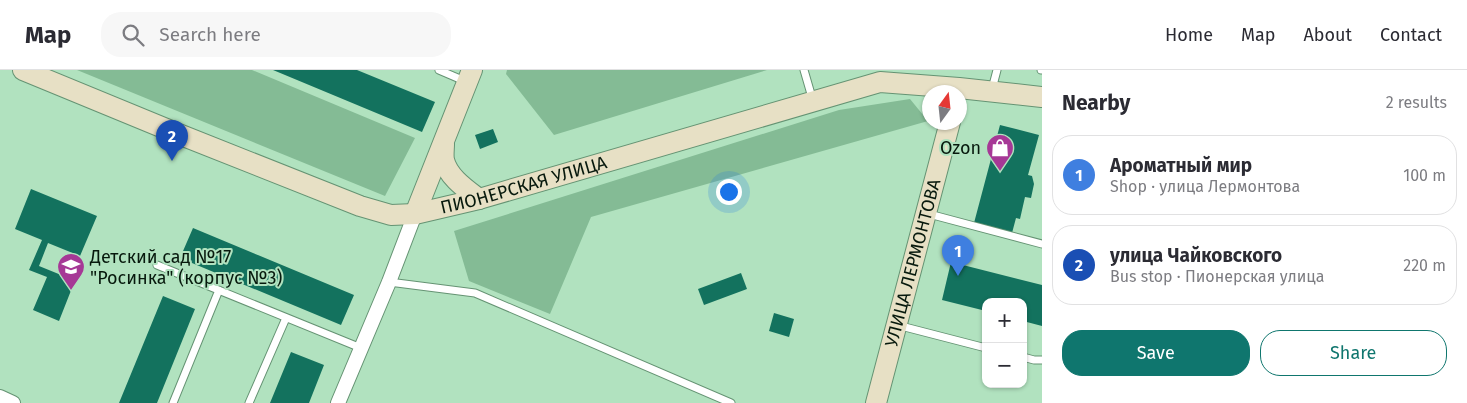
<!DOCTYPE html>
<meta charset="utf-8">
<style>
:root{--surface:#fff;--page:#f7f7f7;--text:#2b2b33;--muted:#7c7c81;--line:#e1e1e2;--accent:#0f766e}
body{margin:0;font-family:"Fira Sans",sans-serif;background:var(--page);color:var(--text)}
.controls{position:absolute;right:15px;bottom:15px;display:grid;overflow:hidden;border-radius:10px;box-shadow:0 1px 4px #0004}
.controls button{width:45px;height:45px;display:grid;place-items:center;padding:0;border:0;border-bottom:1px solid var(--line);background:var(--surface);color:var(--text);font:25px sans-serif}
.compass{position:absolute;left:922px;top:15px;width:45px;height:45px;border-radius:50%;background:var(--surface);box-shadow:0 1px 4px #0004;rotate:15deg}
.you{position:absolute;left:728px;top:121px;width:18px;height:18px;margin:-12px;border:4px solid #fff;border-radius:50%;background:#1a73e8;box-shadow:0 0 0 8px #1a73e833}
.badge{display:grid;place-items:center;width:32px;height:32px;border-radius:50%;background:var(--accent);color:#fff;font-size:16px;font-weight:700}
.pin{position:absolute;translate:-50% -41px;filter:drop-shadow(0 1px 2px #0008)}
.pin::after{content:'';position:absolute;top:26px;width:18px;height:15px;background:inherit;clip-path:polygon(0 0,100% 0,50% 100%)}
.list{margin:0;padding:0;list-style:none}
h2{display:flex;justify-content:space-between;align-items:center;height:65px;margin:0;padding:0 20px;font-size:21px}
h2 small{font-size:16px;font-weight:400;color:var(--muted)}
.list li{display:grid;grid-template-columns:32px 1fr auto;gap:15px;align-items:center;box-sizing:border-box;height:80px;margin:0 10px 10px;padding:0 10px;border:1px solid var(--line);border-radius:20px}
.list b{display:block;font-size:19px;white-space:nowrap}
.list p{margin:0;font-size:16px;white-space:nowrap;color:var(--muted)}
.list em{font-size:16px;font-style:normal;color:var(--muted)}
.actions{display:flex;gap:10px;padding:15px 20px}
.actions a{flex:1;padding:11px 0;border:1px solid var(--accent);border-radius:20px;text-align:center;font-size:18px;color:var(--accent)}
.actions .main{background:var(--accent);color:#fff}
.icon{flex:none;width:28px;height:28px;fill:none;stroke:currentColor;stroke-width:2;stroke-linecap:round;stroke-linejoin:round}
.map{position:relative;flex:none;width:1042px;height:333px;overflow:hidden}
header{display:flex;align-items:center;gap:30px;box-sizing:border-box;height:70px;padding:0 25px;background:var(--surface);border-bottom:1px solid var(--line)}
header strong{font-size:24px}
nav{display:flex;gap:28px;margin-inline-start:auto;font-size:18px}
.search{width:350px;height:45px;background:var(--page);display:flex;align-items:center;gap:12px;box-sizing:border-box;padding:0 18px;border-radius:20px;color:var(--muted);font-size:19px}
main{display:flex}
aside{flex:1;background:var(--surface)}
.map>svg:first-child{display:block}
.green{fill:#84bb95}
.building{fill:#13725e}
.lines{fill:none;stroke-linecap:round;stroke-linejoin:round}
.lane-casing{stroke:#659373;stroke-width:9}
.street-casing{stroke:#659373;stroke-width:16}
.secondary-casing{stroke:#659373;stroke-width:22}
.lane{stroke:#fff;stroke-width:7}
.street{stroke:#fff;stroke-width:14}
.secondary{stroke:#e7e0c5;stroke-width:20}
.labels{text-anchor:middle;dominant-baseline:central;stroke-width:4;stroke-linejoin:round;paint-order:stroke}
.poi-label{font-size:18px;fill:#07190d;stroke:#b1e2bf;text-anchor:end}
.street-label{font-size:18px;fill:#07190d;stroke:#b1e2bf}
</style>
<header>
<strong>Map</strong>
<div class="search"><svg class="icon" aria-label="search" viewBox="0 0 24 24"><circle cx="10" cy="10" r="6"/><path d="M15 15l6 6"/></svg>Search here</div>
<nav><a>Home</a><a>Map</a><a>About</a><a>Contact</a></nav>
</header>
<main>
<div class="map">
<svg width="1042" height="333" viewBox="0 0 1042 333">
<rect width="100%" height="100%" fill="#b1e2bf"/>
<path class="green" d="M77,0H252L415,68L385,126Z
M507,0H767L554,65L506,4Z
M910,29L928,51L591,147L550,244L469,211L454,161L839,40Z"/>
<path class="building" d="M273,0H357L435,32L422,62Z
M1000,55L1039,65L1028,105L1032,106L1034,114L1031,128L1025,127L1020,149L1016,148L1012,163L974,153Z
M493,59L498,72L480,79L475,65Z
M31,119L97,146L80,186L48,173L39,196L71,209L68,216L72,218L59,251L33,240L47,207L29,200L42,170L15,159Z
M193,158L354,225L341,255L180,188Z
M951,192L1042,215V256L1023,251V232H986V241L942,230Z
M741,203L747,219L704,235L698,219Z
M163,226L195,239L157,333H119Z
M774,243L794,249L789,267L769,261Z
M291,282L324,295L309,333H270Z"/>
<g class="lines">
<defs>
<path id="lane" d="M439,0L467,12
M804,0L813,31
M1041,0H1042
M992,19L997,0
M929,144L1042,174
M157,195L361,278
M389,212L475,223L731,333
M897,255L986,278
M1023,287L1034,290H1042
M173,333L219,220
M249,333L286,248"/>
<path id="street" d="M0,327L13,333
M338,333L389,212L415,144"/>
<g id="secondary">
<path id="s1" d="M23,0L176,63L360,136L391,145L415,144L479,129L880,12L959,18L1042,27"/>
<path d="M444,74C444,79 443,85 444,90C448,107 466,119 479,129"/>
<path d="M415,144L472,0"/>
<path id="s2" d="M876,333L950,52"/>
</g>
</defs>
<use href="#lane" class="lane-casing"/>
<use href="#street" class="street-casing"/>
<use href="#secondary" class="secondary-casing"/>
<use href="#lane" class="lane"/>
<use href="#street" class="street"/>
<use href="#secondary" class="secondary"/>
</g>
<defs>
<symbol id="shop-pin" viewBox="-11 -11 22 30"><path d="M0 17L-7.5 6A9.5 9.5 0 1 1 7.5 6Z" fill="#a63896" stroke="#b1e2bf"/><path d="M-5-2.5h2.3a2.7 3.5 0 0 1 5.4 0H5L5.5 6h-11ZM-1.5-2.5h3a1.5 2.3 0 0 0-3 0Z" fill="#fff"/></symbol>
<symbol id="school-pin" viewBox="-11 -11 22 30"><path d="M0 17L-7.5 6A9.5 9.5 0 1 1 7.5 6Z" fill="#a63896" stroke="#b1e2bf"/><path d="M0-5L7-2L0 1L-7-2ZM-4 1L0 2.5L4 1V4Q0 6-4 4Z" fill="#fff"/></symbol>
</defs>
<g fill-rule="evenodd">
<use href="#shop-pin" x="984" y="62" width="32" height="43"/>
<use href="#school-pin" x="55" y="181" width="32" height="43"/>
</g>
<g class="labels">
<g class="poi-label">
<text x="981" y="78">Ozon</text>
<text x="90" y="187" text-anchor="start">Детский сад №17<tspan x="90" dy="21">"Росинка" (корпус №3)</tspan></text>
</g>
<g class="street-label">
<text stroke="none"><textPath href="#s1" startOffset="532">ПИОНЕРСКАЯ УЛИЦА</textPath></text>
<text stroke="none"><textPath href="#s2" startOffset="145">УЛИЦА ЛЕРМОНТОВА</textPath></text>
</g>
</g>
</svg>
<div class="controls">
<button>+</button>
<button>−</button>
</div>
<svg class="compass" viewBox="-18 -18 36 36"><path d="M0-13l5 13h-10z" fill="#e53935"/><path d="M0 13l5-13h-10z" fill="#7c7c81"/></svg>
<div class="you"></div>
<div class="pin badge" style="left:958px;top:206px;background:#3f7fe0">1</div>
<div class="pin badge" style="left:172px;top:91px;background:#1a4fb4">2</div>
</div>
<aside>
<h2>Nearby<small>2 results</small></h2>
<ul class="list">
<li><span class="badge" style="background:#3f7fe0">1</span><div><b>Ароматный мир</b><p>Shop · улица Лермонтова</p></div><em>100 m</em></li>
<li><span class="badge" style="background:#1a4fb4">2</span><div><b>улица Чайковского</b><p>Bus stop · Пионерская улица</p></div><em>220 m</em></li>
</ul>
<div class="actions"><a class="main">Save</a><a>Share</a></div>
</aside>
</main>
